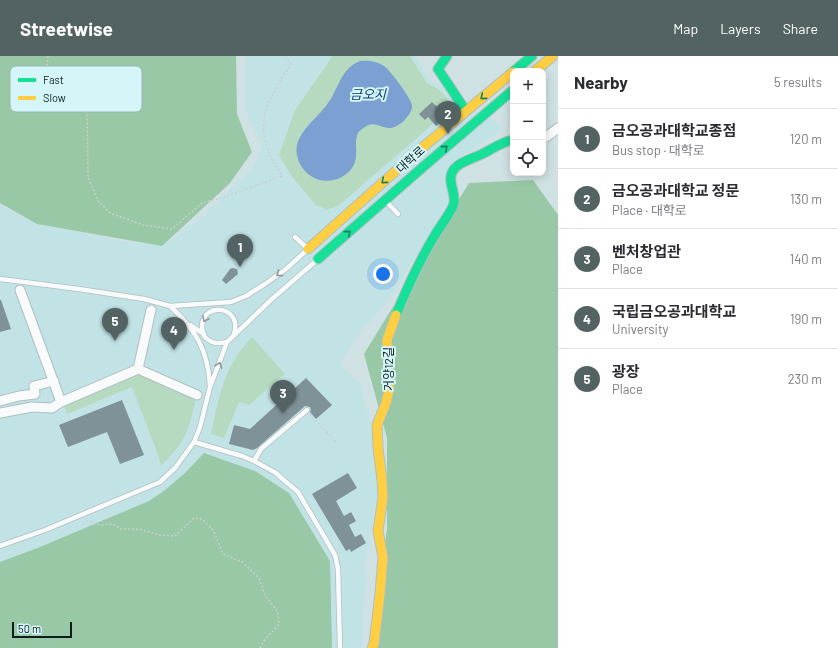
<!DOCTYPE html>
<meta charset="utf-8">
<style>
:root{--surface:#fff;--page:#f7f7f7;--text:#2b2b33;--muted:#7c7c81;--line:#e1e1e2;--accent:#536263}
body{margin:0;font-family:Barlow,"Noto Sans KR",sans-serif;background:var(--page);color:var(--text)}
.controls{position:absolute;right:12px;top:12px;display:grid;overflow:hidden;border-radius:8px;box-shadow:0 2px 10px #0003}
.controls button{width:36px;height:36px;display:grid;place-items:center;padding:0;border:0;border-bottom:1px solid var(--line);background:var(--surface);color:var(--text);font:20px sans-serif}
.scale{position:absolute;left:12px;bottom:10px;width:60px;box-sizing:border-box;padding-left:4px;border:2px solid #101d1e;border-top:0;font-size:11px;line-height:14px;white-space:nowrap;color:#101d1e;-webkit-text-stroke:3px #d4f6f9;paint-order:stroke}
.you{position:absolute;left:383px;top:218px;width:14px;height:14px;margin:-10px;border:3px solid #fff;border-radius:50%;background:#1a73e8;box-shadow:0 0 0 6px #1a73e833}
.badge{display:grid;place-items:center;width:26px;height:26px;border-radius:50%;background:var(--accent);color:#fff;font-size:13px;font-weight:700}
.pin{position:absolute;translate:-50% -33px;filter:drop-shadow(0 1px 2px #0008)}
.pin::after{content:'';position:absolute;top:21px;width:14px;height:12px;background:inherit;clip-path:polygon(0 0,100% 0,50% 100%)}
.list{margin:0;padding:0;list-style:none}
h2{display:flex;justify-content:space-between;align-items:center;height:52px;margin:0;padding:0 16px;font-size:17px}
h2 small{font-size:13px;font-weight:400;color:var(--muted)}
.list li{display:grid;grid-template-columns:26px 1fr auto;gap:12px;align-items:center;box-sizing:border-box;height:60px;padding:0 16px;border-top:1px solid var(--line)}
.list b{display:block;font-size:15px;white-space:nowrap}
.list p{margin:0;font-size:13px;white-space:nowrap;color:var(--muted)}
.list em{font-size:13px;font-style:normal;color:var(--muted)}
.icon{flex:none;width:22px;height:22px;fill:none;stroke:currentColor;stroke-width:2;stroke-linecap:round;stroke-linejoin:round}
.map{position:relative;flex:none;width:558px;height:592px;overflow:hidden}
header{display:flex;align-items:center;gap:24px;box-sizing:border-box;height:56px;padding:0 20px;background:var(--accent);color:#fff}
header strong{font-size:19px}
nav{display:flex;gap:22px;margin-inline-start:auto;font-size:14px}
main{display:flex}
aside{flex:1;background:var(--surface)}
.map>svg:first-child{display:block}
.built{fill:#c2e3e6}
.green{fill:#b5dac0}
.forest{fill:#98c8a6}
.water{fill:#7ba0d1}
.building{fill:#7f9298}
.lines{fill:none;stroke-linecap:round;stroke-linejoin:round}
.lane-casing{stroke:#b0bfc0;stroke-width:6}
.street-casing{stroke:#b0bfc0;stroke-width:11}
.fast-casing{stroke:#b0bfc0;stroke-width:11}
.slow-casing{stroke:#b0bfc0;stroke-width:11}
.path{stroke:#cacfd0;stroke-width:1.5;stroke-dasharray:2 2;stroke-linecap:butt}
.lane{stroke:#f8fafb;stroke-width:4.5}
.street{stroke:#f8fafb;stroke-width:9}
.fast{stroke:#16e098;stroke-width:9}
.slow{stroke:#ffcf43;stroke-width:9}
.oneway{stroke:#137e5b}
.oneway2{stroke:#909798}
.labels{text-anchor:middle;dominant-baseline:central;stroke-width:4;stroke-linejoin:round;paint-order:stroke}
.street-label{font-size:12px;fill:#101d1e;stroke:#d4f6f9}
.water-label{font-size:13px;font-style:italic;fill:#0b3675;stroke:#d4f6f9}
.key{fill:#d4f6f9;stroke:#99b5b7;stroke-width:1}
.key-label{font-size:11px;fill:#101d1e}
</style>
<header>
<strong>Streetwise</strong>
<nav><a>Map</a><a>Layers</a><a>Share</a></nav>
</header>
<main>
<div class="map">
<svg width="558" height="592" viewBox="0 0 558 592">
<rect width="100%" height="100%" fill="#cfe1e3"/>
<path class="built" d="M245,0H416L430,24L443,31L457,47L493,63L503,73L452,108L450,138L446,153L385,249L357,280L340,308L360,327L382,413L365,509L367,525L363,555V592H0V149L37,168L123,185L162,190L201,162L253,111L262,90L246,56Z"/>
<path class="green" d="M332,0H410L427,27L440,34L453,49L425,75L338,150L327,154L316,149L292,121L279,99L295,54L330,4Z
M252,281L285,318L249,349L239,346L224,382L211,378C219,340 224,310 252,281Z
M139,316L196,343C193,354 191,366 186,377C181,390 170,400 161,410L158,399L132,331L67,358L63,346Z"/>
<path class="forest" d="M0,0H236L237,58L252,96L230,127L162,190L37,168L0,147Z
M533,124L558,159V592H372L387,472V382L364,298L469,127Z
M204,397L255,415L289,437L330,505L332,592H0V506L40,491L149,445L165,434L185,417Z"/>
<path class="water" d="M360,5C368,4 377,5 384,10C390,14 411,42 412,49C412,51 412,53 411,55C410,58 406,62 404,65C400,68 396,71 391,72C381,72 373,64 365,71C362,73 359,75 358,77C356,81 356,85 356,89C357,105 355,114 340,122C330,126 320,126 311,120C305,116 300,110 298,103C290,79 317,64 328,47C339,32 341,12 360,5Z"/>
<path class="building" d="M432,46L435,49L437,50L439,53L435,59L441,66L436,70L428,61L425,64L419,58Z
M232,212L237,213L238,218L226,228L222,224L230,213Z
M0,244H1L11,273L0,276Z
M306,322L332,349L316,363L310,356L311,354L310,351L305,350L257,392L253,394L229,388L234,369L250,373Z
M122,344L144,399L120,408L107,376L68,391L59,369Z
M348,417L357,432L336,445L344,460L351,456L356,465L349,469L355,481L361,478L366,487L351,496L350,493L346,495L312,438Z"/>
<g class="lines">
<defs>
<path id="lane" d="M385,144L398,158
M295,181L307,192
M0,223L79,233L144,243L170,250L231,246L246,240L265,228L286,213L307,194
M170,250C196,274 208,294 210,330
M190,269L204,278
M234,278C243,250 203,245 202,270C202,274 203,279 206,282C212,288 219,288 227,286L272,243L317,204
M194,386L242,400L254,405L276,417L285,425L298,436L335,499L338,513L340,592
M254,405L261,393L307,354
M0,490L45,474L160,426L175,412L194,386L200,371L210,331L227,286"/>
<path id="street" d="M543,81H546L558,72
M20,234L61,346
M138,313L151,254
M0,345L19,340L35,338L34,330L54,325
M0,357L32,351L52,352L61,346L138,313L197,339"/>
<path id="fast" d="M447,0L438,13L466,55
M514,15L532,0
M318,203L423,111L513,34
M396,259C407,232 420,204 435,179C439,172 453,154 454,147C456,135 445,123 455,112C462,105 471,103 480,99C491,94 501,86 513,84"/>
<path id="slow" d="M535,15L553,0
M308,193L416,97L513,16
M372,592L374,588L380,538L383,501L378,475L383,441L382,424L378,392L377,369L386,347L389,334L387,284L396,259"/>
</defs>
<use href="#lane" class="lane-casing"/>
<use href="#street" class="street-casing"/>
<use href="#fast" class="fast-casing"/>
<use href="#slow" class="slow-casing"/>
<path class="path" d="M48,0L47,10L56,23L75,36L87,49L88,121L98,145L110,157L143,169L172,173L202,147L224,141L282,120C279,114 275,109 272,104C262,84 260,61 271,42C275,34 280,24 285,17C288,14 289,11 291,7L284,1
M310,358L336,386
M86,465L100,469L113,468L121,473H139L159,479L175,480L194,462L202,463L214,475L223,498L242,506L259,522L265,539L278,556L279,568L263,586L260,592"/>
<use href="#lane" class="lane"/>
<use href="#street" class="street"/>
<use href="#fast" class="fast"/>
<use href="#slow" class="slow"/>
</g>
<defs><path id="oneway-chevron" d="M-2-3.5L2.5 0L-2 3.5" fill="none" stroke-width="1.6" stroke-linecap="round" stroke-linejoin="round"/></defs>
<g class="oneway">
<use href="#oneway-chevron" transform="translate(483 41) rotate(140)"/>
<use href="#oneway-chevron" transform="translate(445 92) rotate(-40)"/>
<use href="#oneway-chevron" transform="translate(384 125) rotate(139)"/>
<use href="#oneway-chevron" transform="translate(348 177) rotate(-41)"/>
</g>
<g class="oneway2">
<use href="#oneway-chevron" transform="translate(279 218) rotate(143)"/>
<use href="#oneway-chevron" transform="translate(205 263) rotate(118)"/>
<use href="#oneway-chevron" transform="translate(219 309) rotate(-69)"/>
</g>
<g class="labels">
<g class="street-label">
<text transform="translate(410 103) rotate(-42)">대학로</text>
<text transform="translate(388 313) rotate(-90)">거양12길</text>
</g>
<g class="water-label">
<text x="368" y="38">금오지</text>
</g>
</g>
<rect x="10" y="10" width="132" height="46" rx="6" class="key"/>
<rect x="18" y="22" width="18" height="4" fill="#16e098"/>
<rect x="18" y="40" width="18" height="4" fill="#ffcf43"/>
<g class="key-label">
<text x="43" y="28">Fast</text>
<text x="43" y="46">Slow</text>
</g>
</svg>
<div class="controls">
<button>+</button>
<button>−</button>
<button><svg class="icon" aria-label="locate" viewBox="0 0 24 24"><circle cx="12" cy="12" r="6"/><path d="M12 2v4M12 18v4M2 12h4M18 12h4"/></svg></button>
</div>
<div class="scale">50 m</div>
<div class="you"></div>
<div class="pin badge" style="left:240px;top:211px">1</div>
<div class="pin badge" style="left:448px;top:78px">2</div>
<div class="pin badge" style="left:283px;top:357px">3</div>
<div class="pin badge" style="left:174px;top:294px">4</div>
<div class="pin badge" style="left:115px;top:285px">5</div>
</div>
<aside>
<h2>Nearby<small>5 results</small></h2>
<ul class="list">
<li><span class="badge">1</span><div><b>금오공과대학교종점</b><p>Bus stop · 대학로</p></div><em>120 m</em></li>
<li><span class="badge">2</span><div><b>금오공과대학교 정문</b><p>Place · 대학로</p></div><em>130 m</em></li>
<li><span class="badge">3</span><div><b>벤처창업관</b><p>Place</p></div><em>140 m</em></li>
<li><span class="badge">4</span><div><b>국립금오공과대학교</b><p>University</p></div><em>190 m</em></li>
<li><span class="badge">5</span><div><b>광장</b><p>Place</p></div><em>230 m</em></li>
</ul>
</aside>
</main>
